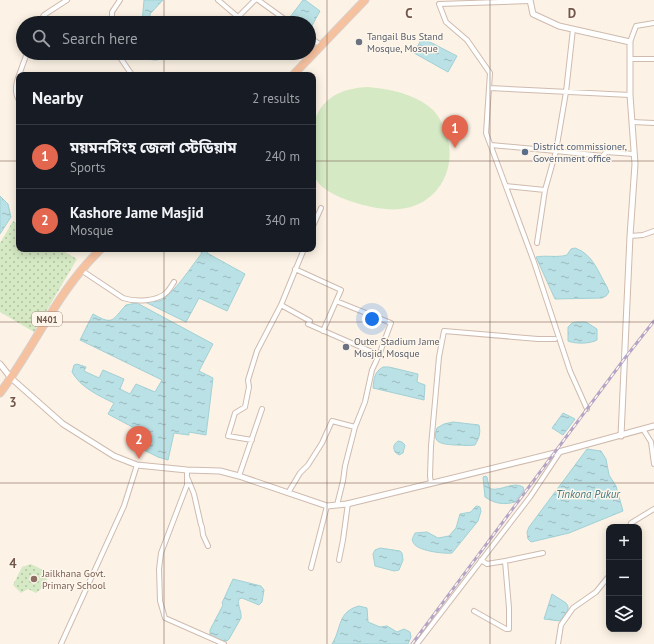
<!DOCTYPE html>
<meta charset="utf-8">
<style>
:root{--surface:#171b24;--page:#242831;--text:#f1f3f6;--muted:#9ea1a6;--line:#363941;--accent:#e2674e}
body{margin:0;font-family:"PT Sans","Noto Sans Bengali",sans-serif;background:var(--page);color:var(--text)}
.controls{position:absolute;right:12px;bottom:12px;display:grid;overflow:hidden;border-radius:8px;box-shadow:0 2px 10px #0003}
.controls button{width:36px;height:36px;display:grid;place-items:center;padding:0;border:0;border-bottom:1px solid var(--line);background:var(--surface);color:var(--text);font:20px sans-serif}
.you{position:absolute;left:372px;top:319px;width:14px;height:14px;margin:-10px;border:3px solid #fff;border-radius:50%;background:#1a73e8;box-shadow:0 0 0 6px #1a73e833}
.badge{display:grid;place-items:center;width:26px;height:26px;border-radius:50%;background:var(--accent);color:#fff;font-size:13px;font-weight:700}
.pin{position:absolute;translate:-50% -33px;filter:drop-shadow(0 1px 2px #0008)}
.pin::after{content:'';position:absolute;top:21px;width:14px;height:12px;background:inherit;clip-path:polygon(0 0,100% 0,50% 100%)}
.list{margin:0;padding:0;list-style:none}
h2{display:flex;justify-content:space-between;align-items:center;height:52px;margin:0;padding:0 16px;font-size:17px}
h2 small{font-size:13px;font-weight:400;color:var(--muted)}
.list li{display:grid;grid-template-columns:26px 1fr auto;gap:12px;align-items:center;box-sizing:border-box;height:64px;padding:0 16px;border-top:1px solid var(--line)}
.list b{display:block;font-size:15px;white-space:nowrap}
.list p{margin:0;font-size:13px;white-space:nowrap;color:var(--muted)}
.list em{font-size:13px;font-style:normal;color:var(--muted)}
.icon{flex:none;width:22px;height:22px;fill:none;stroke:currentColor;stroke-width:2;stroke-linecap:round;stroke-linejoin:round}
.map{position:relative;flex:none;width:654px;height:644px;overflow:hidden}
.search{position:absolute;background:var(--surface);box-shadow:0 2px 10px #0003;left:16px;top:16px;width:300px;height:44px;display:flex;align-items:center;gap:10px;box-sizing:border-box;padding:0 14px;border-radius:22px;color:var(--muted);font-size:15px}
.panel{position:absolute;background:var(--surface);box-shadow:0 2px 10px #0003;left:16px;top:72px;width:300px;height:180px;border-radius:8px}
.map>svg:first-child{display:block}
.grass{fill:url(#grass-dots)}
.pitch{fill:#d5e9c4}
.water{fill:url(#water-ripples);stroke:#a1d1d6}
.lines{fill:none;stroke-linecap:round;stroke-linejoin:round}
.minor-casing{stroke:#cfbbaf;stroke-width:6}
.tertiary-casing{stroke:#cfbbaf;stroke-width:7}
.trunk-casing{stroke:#d8d0cd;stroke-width:9}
.minor{stroke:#fff;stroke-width:4}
.tertiary{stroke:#fff;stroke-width:5}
.trunk{stroke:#f6c19f;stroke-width:7}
.rail-casing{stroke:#b4a4c5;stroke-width:3}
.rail{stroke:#fef6eb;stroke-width:1.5;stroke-dasharray:4.5;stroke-linecap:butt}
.grid{fill:none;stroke:#74574b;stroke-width:1;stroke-opacity:0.55}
.worship-dot{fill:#6b7280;stroke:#fef6eb;stroke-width:1.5}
.service-dot{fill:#5c6f8a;stroke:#fef6eb;stroke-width:1.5}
.education-dot{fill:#8d6e63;stroke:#fef6eb;stroke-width:1.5}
.labels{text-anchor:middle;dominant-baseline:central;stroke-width:3;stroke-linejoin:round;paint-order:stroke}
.shield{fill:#fef6eb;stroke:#9d877b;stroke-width:1}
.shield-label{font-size:9px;font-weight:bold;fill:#74574b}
.worship-label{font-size:10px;fill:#5b616d;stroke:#fef6eb;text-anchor:start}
.service-label{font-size:10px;fill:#4e5e75;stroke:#fef6eb;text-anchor:start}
.education-label{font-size:10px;fill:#785e54;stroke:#fef6eb;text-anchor:start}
.water-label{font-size:11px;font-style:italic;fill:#43797f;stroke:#fef6eb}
.grid-label{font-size:13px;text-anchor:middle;font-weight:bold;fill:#74574b;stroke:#fef6eb;stroke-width:3;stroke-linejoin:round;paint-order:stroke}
</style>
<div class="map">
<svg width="654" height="644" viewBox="0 0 654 644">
<defs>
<pattern id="grass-dots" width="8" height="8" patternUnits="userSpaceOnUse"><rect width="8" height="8" fill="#d5e9c4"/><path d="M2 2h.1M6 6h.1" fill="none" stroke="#b1c0a1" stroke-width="1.8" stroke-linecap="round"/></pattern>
<pattern id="water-ripples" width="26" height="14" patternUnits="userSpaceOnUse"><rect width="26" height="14" fill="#bae1e5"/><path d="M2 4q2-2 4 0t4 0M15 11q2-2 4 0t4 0" fill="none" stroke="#9cb9bc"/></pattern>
</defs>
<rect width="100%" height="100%" fill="#fcf2e5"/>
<path class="grass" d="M13,221L19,225V249H60L77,259L34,332L0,312V243Z
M31,564L47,572V580L44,581L41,589L36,593L28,589L21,593L13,585L22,567Z"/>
<path class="pitch" d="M368,87C390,89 416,94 433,110C438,115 441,121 444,128C460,163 441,205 400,209C380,212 329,199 317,181C311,173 313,162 313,152C313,143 312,133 313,125C314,120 317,115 319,111C330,93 348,88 368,87Z"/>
<path class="water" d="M144,0H163L150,14V23H142Z
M303,0H305L320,11L309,31V23H298L290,17Z
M422,38L457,56L448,72L414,53Z
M141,53H165V56C158,62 152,60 144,58Z
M0,196L8,204L11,217L0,234Z
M575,248C593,254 598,272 607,287L609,292L606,296L602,298L555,299L536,257C546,255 557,258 567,255L571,249Z
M196,249H209L207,253L245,274L227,311L199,298L186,322L143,301C148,301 154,302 159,301C172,297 193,264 202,253Z
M137,303L213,344L199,371L213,378L206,435L189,432V435L174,433L168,460L158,457L132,444L138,430L108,414L114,403C99,396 80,387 72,372L74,365L77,364L86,367L84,371L99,378L103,370L124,379L120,389L130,394L136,384L155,392L162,380L80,340L93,314C114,326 112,320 126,305Z
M576,322H586L597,329V340C590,344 575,344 568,341V327L572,323Z
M383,367H389L418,374L417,382L425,385L424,400L373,388C374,379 374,372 383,367Z
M563,413L575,419L563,435L552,428Z
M453,422L479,425C481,433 479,438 475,445C468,446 462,445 455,445C443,444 431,444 437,428L444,424Z
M398,441L402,442L405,445L403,453L399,455L395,452C393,447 393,445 398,441Z
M587,449L601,451L606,459L609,475L616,486L623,511L569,533L531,542L528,539L527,532L529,527Z
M486,476L487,477L489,487L491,489C502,491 513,481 523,487L524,490L515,502C504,505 495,504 485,497L483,477Z
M477,506L480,507L481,511L478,521L452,553C444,554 416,551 413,542C411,539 414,536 415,533L427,532L438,538L449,536L456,528L460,514L471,512L475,507Z
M380,548L400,551L402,553L403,560L399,570L394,571L375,566L373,554L375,550Z
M233,579L261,586L264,590L262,602L259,605L242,598L239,599C237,606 242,611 241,618L229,639L227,641L219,640L210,635V630L223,605L222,603Z
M552,594L566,603L568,606V610L560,621L544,619Z
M359,606L367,608L368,622L380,627L387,626L397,632L404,629L410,632L411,637L408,644H332C342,628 337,612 359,606Z"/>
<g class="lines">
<defs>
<path id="minor" d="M218,0L238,17L255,0
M258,0L290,23
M530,1L439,4L446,22L467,40L490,73L486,133L534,262L570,371L587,409
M39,23L44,15L67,0
M112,23V12L120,0
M309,37L322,46
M630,42L636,26L654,23
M117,53L132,75
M630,59H654
M19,75C16,83 14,93 19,100
M19,75L27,53
M489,88L630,95
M632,122L654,123
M491,145L556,151L566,92L573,29
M506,186L545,190L556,151L603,156L606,152L634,154
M313,226L321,208
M630,236L643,235L654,231
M537,243L545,190
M295,269L341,290L323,331
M81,270L123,298C135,302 157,302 167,292C170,289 172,285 174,282
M281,305L310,321L308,324L379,355
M643,429L651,442L654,464
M252,440L228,436L235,413L245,407L249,387L248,380L257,351L281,305L304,249
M187,470V485L161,553L159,569L160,601L165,618L224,644
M239,476L262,409
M188,479L194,494L201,525L202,527L203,535L208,546
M431,483L430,476L431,446L439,357L444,331L538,339H555
M288,493L300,473L308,465L322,443L332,421L355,427L365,402L372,370L379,355L391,323L336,301
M337,505L343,481L345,466L355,427
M630,527L631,523L654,509
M339,560L343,540L348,503
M481,560L487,564L505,561
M311,568L327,506
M474,611L506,629H509V608L505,561L543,553
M61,644L124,506L137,465
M417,644L530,497L560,452
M558,644L561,625L573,608L596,592L609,576"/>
<path id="tertiary" d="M530,0L533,14L559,26L630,42V95L635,164L630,236L621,436
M0,364L11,378L63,424L114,456L137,465L187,470L220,471L239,476L327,506L347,504L555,453L654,426"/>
<path id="trunk" d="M293,75L365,0
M0,393C35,346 58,290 101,249"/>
</defs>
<use href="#minor" class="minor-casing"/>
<use href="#tertiary" class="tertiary-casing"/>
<use href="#trunk" class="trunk-casing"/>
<use href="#minor" class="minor"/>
<use href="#tertiary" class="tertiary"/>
<use href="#trunk" class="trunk"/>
<defs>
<path id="rail" d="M412,644L625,358L654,321"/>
</defs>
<use href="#rail" class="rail-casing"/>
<use href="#rail" class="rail"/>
</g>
<path class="grid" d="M164,0V23M327,0V644M490,0V644M164,53V75M0,161H19M313,161H654M164,249V644M0,322H654M0,483H654"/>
<g class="worship-dot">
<circle cx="359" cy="42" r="4"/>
<circle cx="346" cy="347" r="4"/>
</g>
<circle class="service-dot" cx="525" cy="152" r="4"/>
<circle class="education-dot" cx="34" cy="579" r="4"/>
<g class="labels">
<rect class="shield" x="32" y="312" width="30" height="14" rx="3"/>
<g class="shield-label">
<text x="47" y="319">N401</text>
</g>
<g class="worship-label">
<text x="367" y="36">Tangail Bus Stand<tspan x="367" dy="12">Mosque, Mosque</tspan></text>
<text x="354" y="341">Outer Stadium Jame<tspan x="354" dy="12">Mosjid, Mosque</tspan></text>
</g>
<g class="service-label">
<text x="533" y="146">District commissioner,<tspan x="533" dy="12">Government office</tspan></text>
</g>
<g class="education-label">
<text x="42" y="573">Jailkhana Govt.<tspan x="42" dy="12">Primary School</tspan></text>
</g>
<g class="water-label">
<text x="588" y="494">Tinkona Pukur</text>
</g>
</g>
<g class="grid-label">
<text x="409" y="18">C</text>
<text x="572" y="18">D</text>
<text x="13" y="407">3</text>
<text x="13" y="568">4</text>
</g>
</svg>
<div class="controls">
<button>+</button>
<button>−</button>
<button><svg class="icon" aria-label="layers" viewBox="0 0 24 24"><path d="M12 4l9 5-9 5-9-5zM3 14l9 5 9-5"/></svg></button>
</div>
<div class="you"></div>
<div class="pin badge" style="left:455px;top:148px">1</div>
<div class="pin badge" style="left:139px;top:459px">2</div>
<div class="search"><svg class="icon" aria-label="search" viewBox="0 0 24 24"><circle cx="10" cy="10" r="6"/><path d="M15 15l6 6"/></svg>Search here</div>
<section class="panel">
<h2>Nearby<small>2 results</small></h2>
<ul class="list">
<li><span class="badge">1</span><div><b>ময়মনসিংহ জেলা স্টেডিয়াম</b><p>Sports</p></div><em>240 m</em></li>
<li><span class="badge">2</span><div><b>Kashore Jame Masjid</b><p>Mosque</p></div><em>340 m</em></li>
</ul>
</section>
</div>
